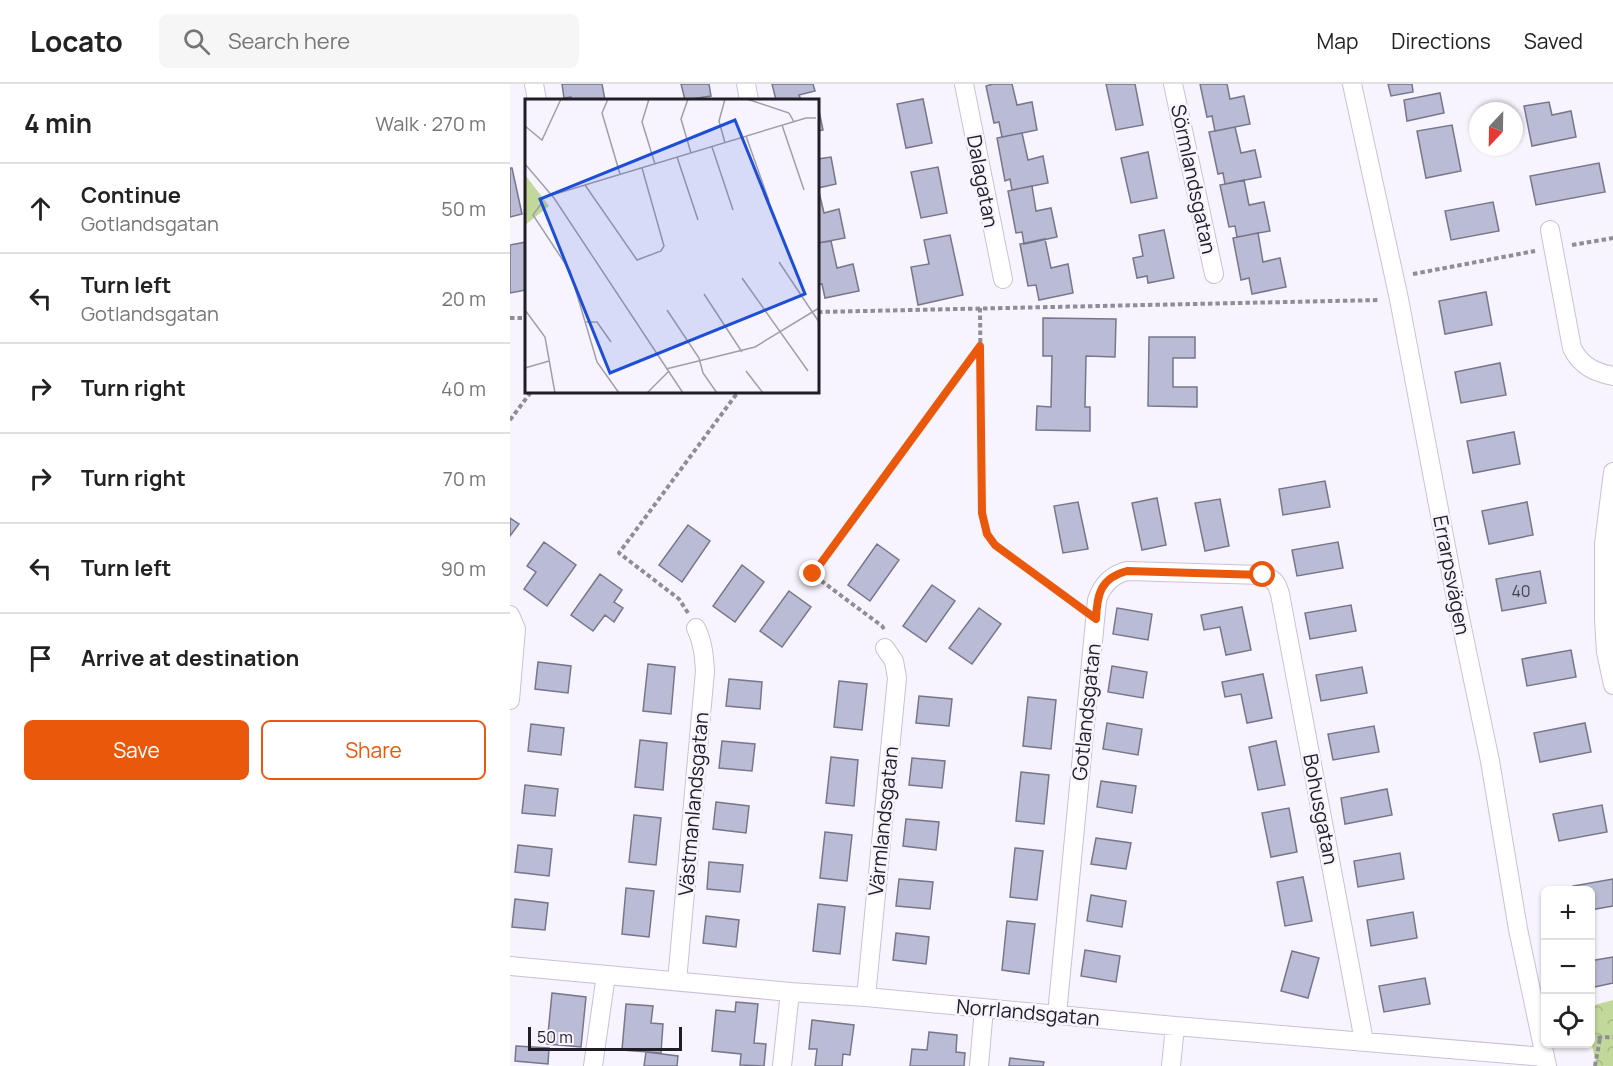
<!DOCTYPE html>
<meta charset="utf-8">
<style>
:root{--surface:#fff;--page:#f6f6f6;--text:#222;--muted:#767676;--line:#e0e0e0;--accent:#ea580c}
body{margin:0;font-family:Manrope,sans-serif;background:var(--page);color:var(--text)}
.controls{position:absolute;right:18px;bottom:18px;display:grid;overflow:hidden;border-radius:9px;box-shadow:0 2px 4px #0004}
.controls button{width:54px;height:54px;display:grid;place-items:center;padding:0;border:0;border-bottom:2px solid var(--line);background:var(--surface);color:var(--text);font:30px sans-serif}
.compass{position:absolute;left:959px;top:18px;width:54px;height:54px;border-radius:50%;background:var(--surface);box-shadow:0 2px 4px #0004;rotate:202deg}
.scale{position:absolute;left:18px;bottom:15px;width:154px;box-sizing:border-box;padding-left:6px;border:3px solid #211d26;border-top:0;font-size:16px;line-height:21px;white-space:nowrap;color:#211d26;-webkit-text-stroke:4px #f8f4fe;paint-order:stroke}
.stop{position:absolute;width:18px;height:18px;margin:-14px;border:4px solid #ea580c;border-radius:50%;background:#fff}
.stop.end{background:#ea580c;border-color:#fff;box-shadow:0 2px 6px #0008}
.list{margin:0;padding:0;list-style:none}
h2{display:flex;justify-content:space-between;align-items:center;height:78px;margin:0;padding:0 24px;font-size:26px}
h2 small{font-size:20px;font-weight:400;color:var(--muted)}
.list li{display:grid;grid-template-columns:39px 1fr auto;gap:18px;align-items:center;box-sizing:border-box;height:90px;padding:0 24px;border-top:2px solid var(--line)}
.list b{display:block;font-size:22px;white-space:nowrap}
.list p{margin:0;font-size:20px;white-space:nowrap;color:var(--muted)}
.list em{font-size:20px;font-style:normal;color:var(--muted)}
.actions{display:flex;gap:12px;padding:18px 24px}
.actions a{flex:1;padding:14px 0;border:2px solid var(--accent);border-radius:9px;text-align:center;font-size:21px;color:var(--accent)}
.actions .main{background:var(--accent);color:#fff}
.icon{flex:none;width:33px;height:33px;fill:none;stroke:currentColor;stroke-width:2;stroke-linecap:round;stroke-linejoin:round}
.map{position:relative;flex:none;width:1103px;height:982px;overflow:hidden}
header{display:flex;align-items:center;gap:36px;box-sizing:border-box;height:84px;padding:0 30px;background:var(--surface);border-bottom:2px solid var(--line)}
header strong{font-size:28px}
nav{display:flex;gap:33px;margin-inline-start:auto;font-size:21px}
.search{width:420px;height:54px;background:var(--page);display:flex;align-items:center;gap:15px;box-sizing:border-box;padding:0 21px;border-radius:9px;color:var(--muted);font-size:22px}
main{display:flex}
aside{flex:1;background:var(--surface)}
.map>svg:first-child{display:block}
.forest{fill:url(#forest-crowns)}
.building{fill:#babbd4;stroke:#76768d;stroke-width:1.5}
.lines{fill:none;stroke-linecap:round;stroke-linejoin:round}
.street-casing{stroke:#cac0d8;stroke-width:20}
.path{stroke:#918d96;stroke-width:4;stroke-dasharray:4.5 3;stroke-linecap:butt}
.street{stroke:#fff;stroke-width:18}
.route{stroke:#ea580c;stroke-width:8}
.labels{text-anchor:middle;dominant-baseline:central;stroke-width:5;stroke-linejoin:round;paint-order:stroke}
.number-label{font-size:16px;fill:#474452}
.street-label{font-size:20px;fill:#211d26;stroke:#f8f4fe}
.inset-road{fill:none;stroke:#a29ea8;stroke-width:1.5}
.view{fill:#1d4ed8;fill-opacity:0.15;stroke:#1d4ed8;stroke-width:3}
.inset-edge{fill:none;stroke:#211d26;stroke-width:3}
</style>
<header>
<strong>Locato</strong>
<div class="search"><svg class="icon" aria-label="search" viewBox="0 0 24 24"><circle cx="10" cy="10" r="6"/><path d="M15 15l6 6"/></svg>Search here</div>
<nav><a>Map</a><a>Directions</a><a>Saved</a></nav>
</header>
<main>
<aside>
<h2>4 min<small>Walk · 270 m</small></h2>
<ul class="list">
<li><svg class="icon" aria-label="ahead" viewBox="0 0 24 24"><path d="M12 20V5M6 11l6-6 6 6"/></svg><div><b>Continue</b><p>Gotlandsgatan</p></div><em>50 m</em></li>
<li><svg class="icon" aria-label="left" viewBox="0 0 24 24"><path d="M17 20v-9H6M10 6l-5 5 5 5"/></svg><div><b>Turn left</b><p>Gotlandsgatan</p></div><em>20 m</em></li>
<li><svg class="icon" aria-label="right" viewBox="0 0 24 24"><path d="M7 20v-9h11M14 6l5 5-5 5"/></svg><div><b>Turn right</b></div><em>40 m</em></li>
<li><svg class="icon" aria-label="right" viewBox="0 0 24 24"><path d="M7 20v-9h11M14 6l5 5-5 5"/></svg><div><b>Turn right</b></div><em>70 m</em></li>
<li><svg class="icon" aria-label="left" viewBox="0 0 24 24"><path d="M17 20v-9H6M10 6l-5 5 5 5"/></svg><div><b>Turn left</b></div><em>90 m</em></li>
<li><svg class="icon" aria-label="arrive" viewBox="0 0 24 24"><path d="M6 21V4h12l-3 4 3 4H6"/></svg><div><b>Arrive at destination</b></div></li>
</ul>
<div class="actions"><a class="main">Save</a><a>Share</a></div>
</aside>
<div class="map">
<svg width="1103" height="982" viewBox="0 0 1103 982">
<defs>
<pattern id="forest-crowns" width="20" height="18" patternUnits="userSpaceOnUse" patternTransform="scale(1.5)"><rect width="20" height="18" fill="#c1d89a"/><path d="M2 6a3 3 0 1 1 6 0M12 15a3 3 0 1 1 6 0" fill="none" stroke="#a6b985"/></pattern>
</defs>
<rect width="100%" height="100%" fill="#f8f4fe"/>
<path class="forest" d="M1103,916V982H1087L1081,958V922Z"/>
<path class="building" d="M52,0H92L95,16H62L61,13L54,14Z
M171,0H199L201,12L175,16Z
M262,0H303L305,7L289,11L291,16H266Z
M483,0H502L507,21L522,18L527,46L492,53L489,38L484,39L476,2Z
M596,0H625L633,41L606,46Z
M690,0H717L720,15L734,12L740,40L705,47L702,32L697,33Z
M878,0H902L903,8L881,12Z
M930,9L934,29L897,37L894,16Z
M413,15L422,59L396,64L387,20Z
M1039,18L1042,31L1061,27L1066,53L1022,62L1014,22Z
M308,22L313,46L308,47Z
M942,41L951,87L916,94L907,47Z
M725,43L731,69L745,66L751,93L715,100L713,89L708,90L699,48Z
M512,49L518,76L533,72L538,99L502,106L500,95L495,97L487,54Z
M638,68L647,114L621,119L611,74Z
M321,73L326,100L308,104V75Z
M1089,79L1095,108L1026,121L1020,92Z
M428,83L437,129L411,134L401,88Z
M0,84H2L12,130L0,133Z
M734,96L739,121L754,118L760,147L727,153L725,142L719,143L710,101Z
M522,102L526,127L541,124L547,153L514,160L512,148L506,149L498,107Z
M308,104L314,129L329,125L335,154L308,159Z
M983,118L989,147L941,156L935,127Z
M654,146L664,194L638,199L637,192L627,194L623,174L633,172L629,151Z
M748,149L753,178L770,174L776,203L742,210L739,194L731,196L723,154Z
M440,151L453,211L408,221L401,183L419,180L414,156Z
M535,155L541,184L558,180L563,209L529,216L526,201L518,202L510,160Z
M321,157L327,184L343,180L349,207L315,214L312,200L308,201V159Z
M16,158V206L0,209V161Z
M976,208L982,241L935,250L929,217Z
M533,234L606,235L605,273L576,272L575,323H580V347L526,346L527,322L541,323L542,272H533Z
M639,253H685V274H663V303H687V323L638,322Z
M990,279L996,311L951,319L945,288Z
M1004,348L1010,380L963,389L957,357Z
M815,397L820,423L773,431L769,405Z
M647,414L656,461L632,466L622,419Z
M710,415L719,462L695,467L685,419Z
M568,418L578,465L553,469L544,422Z
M1017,418L1023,451L979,460L972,427Z
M0,434L9,440L0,452Z
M178,441L200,457L172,498L149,481Z
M34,458L66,481L37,522L14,505L26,488L17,482Z
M828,458L833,484L787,492L782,466Z
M367,460L389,476L360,517L338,501Z
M232,481L254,498L225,538L203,522Z
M1030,487L1036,519L992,527L986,495Z
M90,490L112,506L104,518L113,524L104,538L95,531L83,547L61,531Z
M422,501L445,517L416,558L393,542Z
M279,507L301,523L272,563L250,547Z
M841,521L846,547L800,555L795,529Z
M732,523L741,566L716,571L710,543L694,546L691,531Z
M469,524L491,540L462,580L439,564Z
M607,524L642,530L638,556L603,550Z
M1061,566L1066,593L1017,602L1012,575Z
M28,578L61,582L58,609L25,605Z
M138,580L165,583L161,630L133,627Z
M602,582L637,588L633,614L598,608Z
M852,583L857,609L811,617L806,591Z
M753,590L762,634L737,639L731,610L715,613L712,598Z
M219,595L252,598L250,625L216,622Z
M329,597L357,600L352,646L324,643Z
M409,612L442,615L439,642L406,639Z
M518,613L546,616L541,665L513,662Z
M597,639L632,645L628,671L593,665Z
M1075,639L1081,668L1030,678L1024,649Z
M21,640L54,644L51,671L18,667Z
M864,642L869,668L823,676L818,650Z
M130,656L157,659L153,706L125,703Z
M212,657L245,660L242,687L209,684Z
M766,657L775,701L748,706L739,663Z
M321,673L348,676L344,722L316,719Z
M402,674L435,677L432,704L399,701Z
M511,688L539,691L534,740L506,737Z
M591,697L626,702L622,729L587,723Z
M15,701L48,705L45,732L12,729Z
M877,705L882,731L835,740L831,714Z
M206,718L239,722L236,749L203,745Z
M1092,721L1097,748L1049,757L1043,730Z
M779,724L787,768L761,773L752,729Z
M124,731L151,734L146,781L119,778Z
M396,735L429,738L426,766L393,762Z
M315,748L342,751L337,797L310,794Z
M586,754L621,759L616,785L581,780Z
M8,761L42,765L39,792L5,788Z
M505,764L533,767L527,816L500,813Z
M890,769L894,795L848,803L844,777Z
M199,778L233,781L230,808L197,805Z
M793,793L802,837L775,842L767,798Z
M389,795L423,798L420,825L386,822Z
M1103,795V822L1080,826V806H1064L1063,802Z
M116,804L144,807L139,853L112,850Z
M581,811L616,817L612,843L577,837Z
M5,815L38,819L35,846L2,843Z
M308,820L335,823L330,870L303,867Z
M903,828L907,854L861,862L857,836Z
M196,832L229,836L226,863L193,859Z
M497,837L525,840L519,890L492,886Z
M386,849L419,853L416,880L383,876Z
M575,866L610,872L606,898L571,892Z
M782,867L809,874L798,914L771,907Z
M1103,873V899L1080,904V877Z
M915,894L920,920L874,928L869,902Z
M42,909L76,913L71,963L37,960Z
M226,918L248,920L244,959L256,960L254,982L230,981L231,970L202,967L206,926L225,928Z
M116,920L143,922L141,939L153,940L151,969L112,966Z
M302,936L344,941L340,971L333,970L332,982H305L307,965H299Z
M419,948L447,951L446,968L455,969L454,982H400L402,965L417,966Z
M6,962L39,964L38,980L5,977Z
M136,968L168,972L167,982H134Z
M500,974L534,978L533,982H499Z"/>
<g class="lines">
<defs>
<path id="street" d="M24,0L27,16
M236,0L239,16
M454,0L493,195
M663,0L704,190
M842,0L889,215L945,510L980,677L1008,845L1037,982
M1040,146L1062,264C1071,282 1084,288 1103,292
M1103,388L1094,460V535L1096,568L1103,601
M0,531L6,545L0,616
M0,882L280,908L356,913L665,942L1035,973
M167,897L195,587C194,572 193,558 186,544
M356,913L387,594L384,577L375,564
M547,930L587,516C592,501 601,491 617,487L753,491C764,495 767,499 770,510L854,957
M83,982L96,891
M272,982L280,908
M469,982L474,924
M661,982L665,942"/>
</defs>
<use href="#street" class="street-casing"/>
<path class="path" d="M1062,161L1103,154
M903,190L1025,167
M470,224L472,429C473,441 476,452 485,461L569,523
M308,228L870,216
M0,234H16
M0,336L21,308
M178,529L169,515L109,469L228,308
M374,545L372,542L302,490L470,262
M1080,954L1103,953
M1085,982L1090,954"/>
<use href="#street" class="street"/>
</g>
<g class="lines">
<path class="route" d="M303,490L470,262L472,429L477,450L485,461L586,535C587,511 590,494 617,487L753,491"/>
</g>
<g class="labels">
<g class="number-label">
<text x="1011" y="507">40</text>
</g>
<g class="street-label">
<text transform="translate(684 95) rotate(78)">Sörmlandsgatan</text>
<text transform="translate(473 97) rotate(79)">Dalagatan</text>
<text transform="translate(942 491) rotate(79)">Errarpsvägen</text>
<text transform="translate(576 628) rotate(-84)">Gotlandsgatan</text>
<text transform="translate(183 720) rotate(-85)">Västmanlandsgatan</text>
<text transform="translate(811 725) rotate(79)">Bohusgatan</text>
<text transform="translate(373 737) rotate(-84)">Värmlandsgatan</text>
<text transform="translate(518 928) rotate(5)">Norrlandsgatan</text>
</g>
</g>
<g transform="translate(15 15)">
<rect width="294" height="294" fill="#f8f4fe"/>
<path d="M1,77L24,107L0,126V78Z" fill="#c1d89a"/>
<path class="inset-road" d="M83,0L77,14L95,75M124,0L117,23L130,65M163,0L156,20L166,54M222,0L264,14L269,23M257,26L279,91M0,27L17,41L36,0M221,37L244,102M200,44L194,22L200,0M187,48L208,111M152,58L173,121M0,65L29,99L158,294M60,86L112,161L136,152L139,147L117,69M27,96L281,19H291M16,105L8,116L45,172L72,263L94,294M254,163L294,223M217,179L283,272M179,195L217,253M0,211L20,238L30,294M142,211L174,259L178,274L192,294M61,223H72L86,243M0,269L24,262M141,270L230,248L294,209M221,272L238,294M122,294L143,273"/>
<path class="view" d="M210,21L280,195L85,274L15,100Z"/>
<rect width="294" height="294" class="inset-edge"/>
</g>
</svg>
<div class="controls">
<button>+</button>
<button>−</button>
<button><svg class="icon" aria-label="locate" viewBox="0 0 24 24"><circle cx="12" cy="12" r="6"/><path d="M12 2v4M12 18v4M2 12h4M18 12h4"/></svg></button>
</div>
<svg class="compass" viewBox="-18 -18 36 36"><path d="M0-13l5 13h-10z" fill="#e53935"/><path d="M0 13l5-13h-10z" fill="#767676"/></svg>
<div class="scale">50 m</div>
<div class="stop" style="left:753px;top:491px"></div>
<div class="stop end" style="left:303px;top:490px"></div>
</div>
</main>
